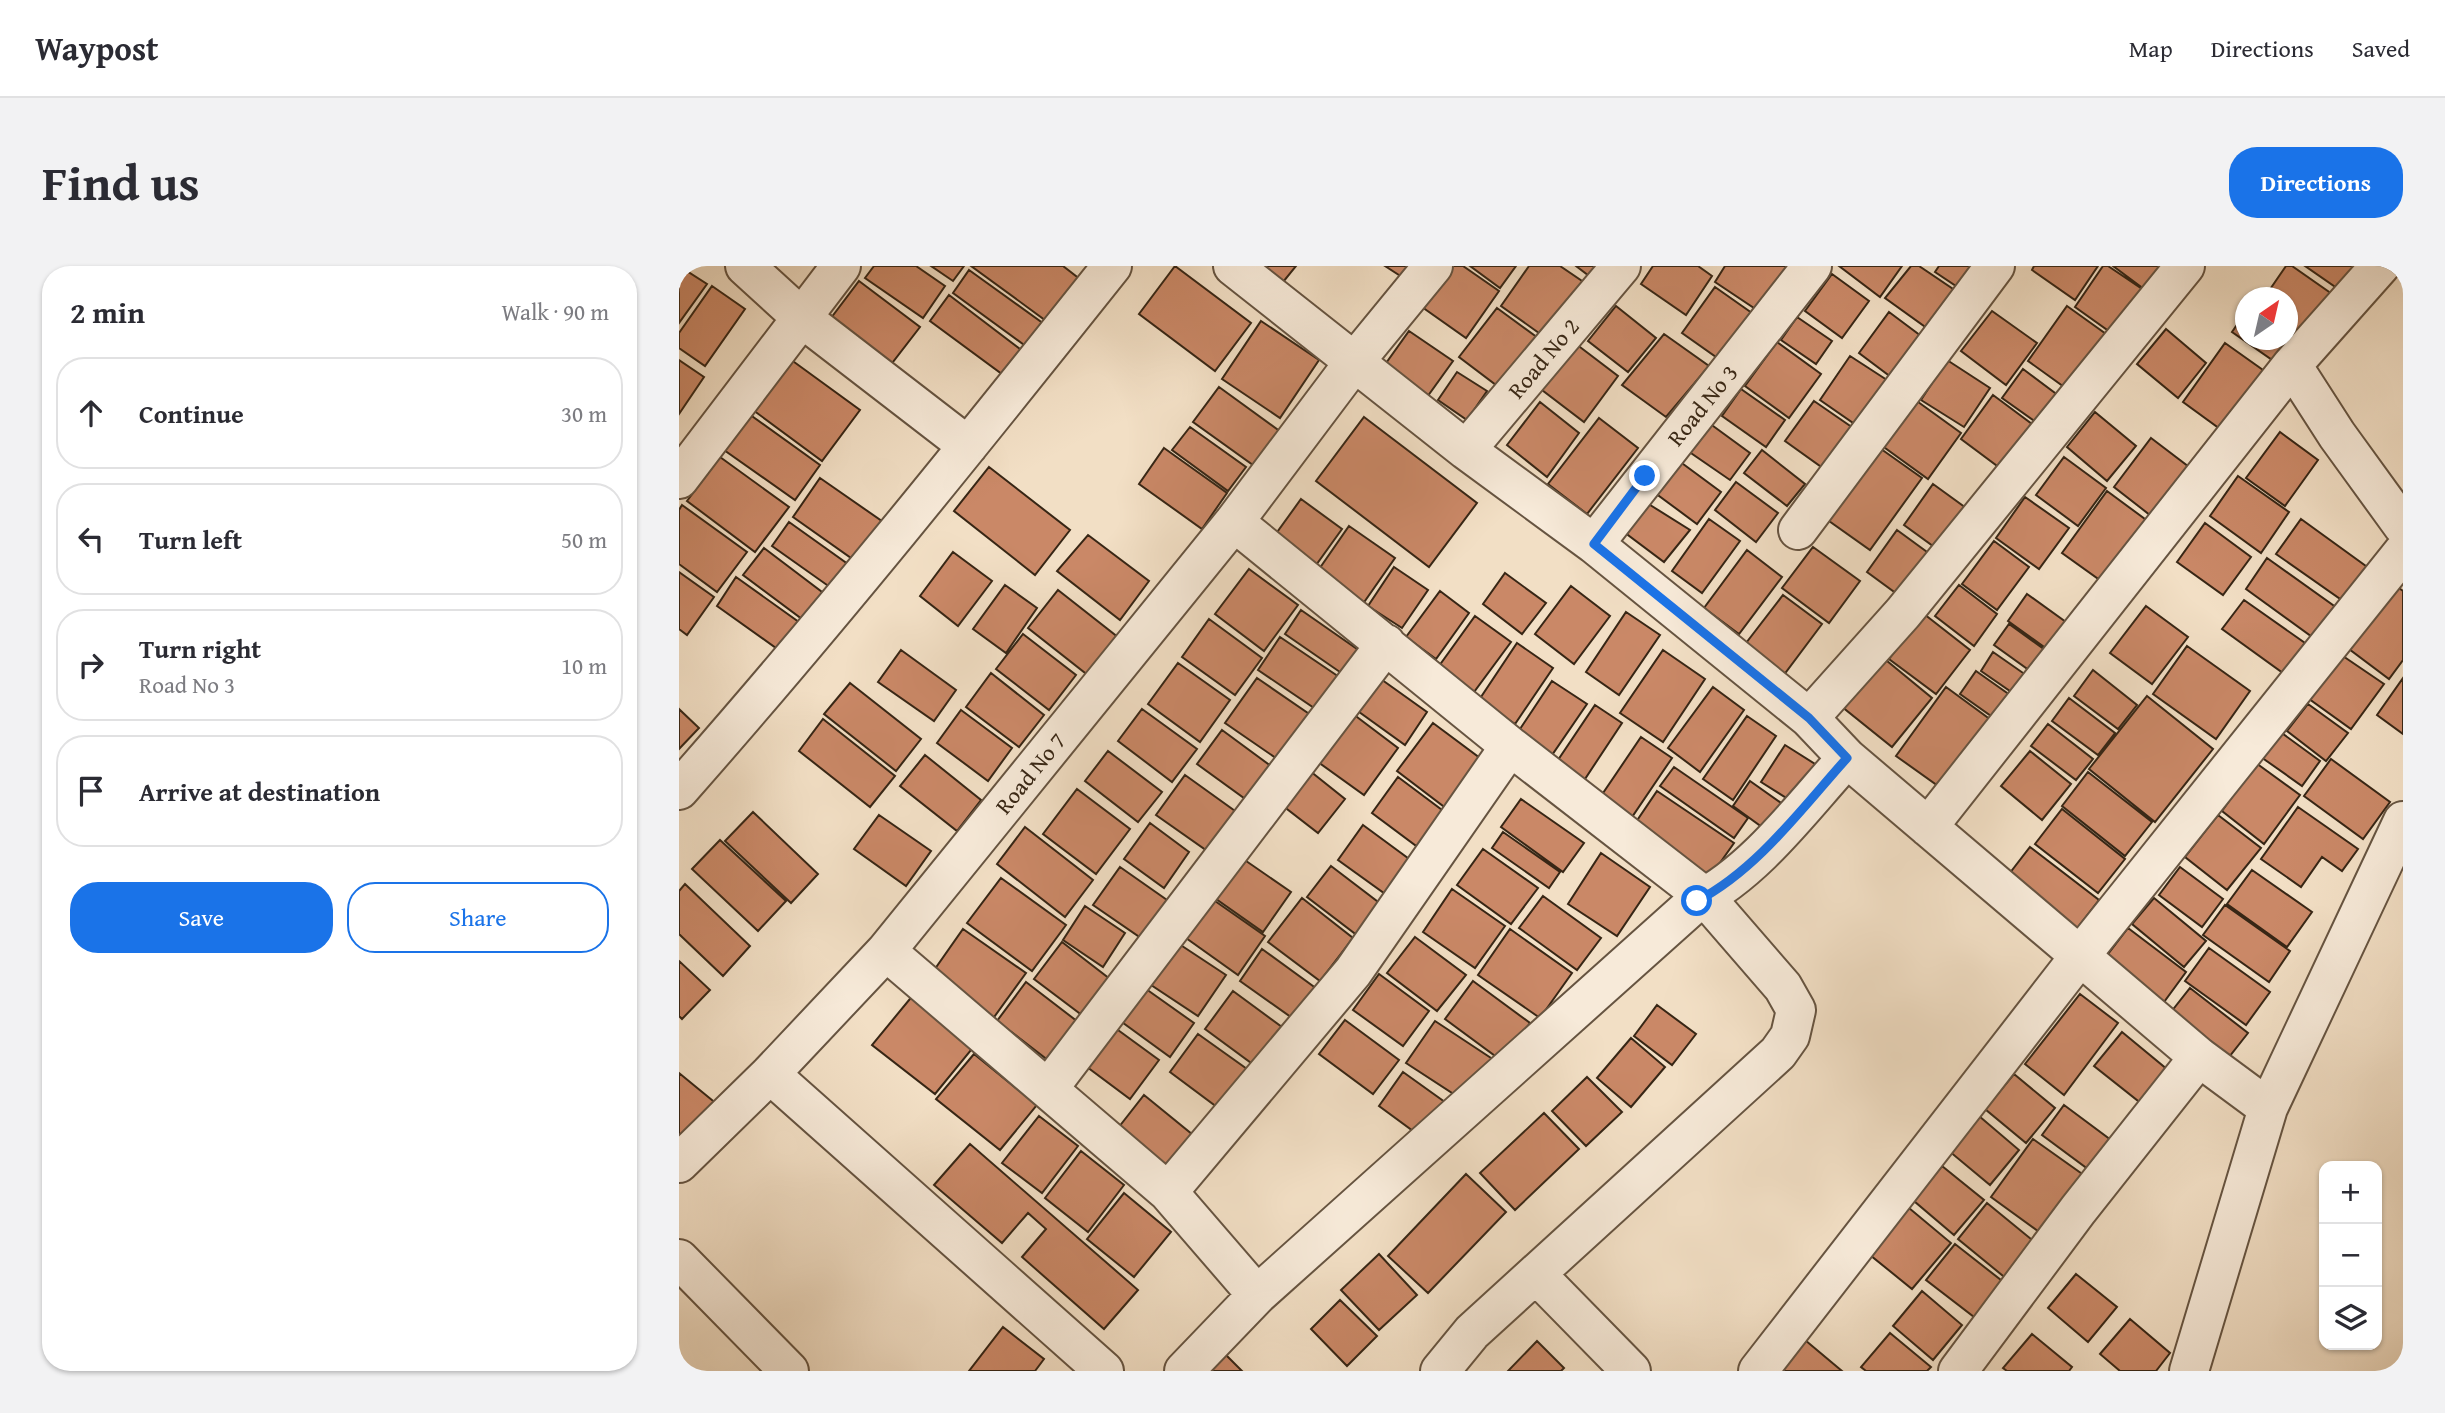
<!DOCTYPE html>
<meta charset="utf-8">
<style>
:root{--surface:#fff;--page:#f2f2f3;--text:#2b2b33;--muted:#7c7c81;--line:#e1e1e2;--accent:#1a73e8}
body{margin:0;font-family:"Gentium Book Plus",serif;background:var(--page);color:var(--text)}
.controls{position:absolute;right:21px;bottom:21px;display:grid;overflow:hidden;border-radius:14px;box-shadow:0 2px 5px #0004}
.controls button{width:63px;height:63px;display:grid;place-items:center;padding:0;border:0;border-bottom:2px solid var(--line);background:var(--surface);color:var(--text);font:35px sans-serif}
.compass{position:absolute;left:1556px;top:21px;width:63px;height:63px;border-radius:50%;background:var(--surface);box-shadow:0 2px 5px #0004;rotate:34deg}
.stop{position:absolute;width:21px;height:21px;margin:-16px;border:5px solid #1a73e8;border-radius:50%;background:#fff}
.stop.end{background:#1a73e8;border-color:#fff;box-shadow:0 2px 7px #0008}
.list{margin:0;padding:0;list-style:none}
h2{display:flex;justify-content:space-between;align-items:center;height:91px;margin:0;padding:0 28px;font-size:30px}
h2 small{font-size:23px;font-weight:400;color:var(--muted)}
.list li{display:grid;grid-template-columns:46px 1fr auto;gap:21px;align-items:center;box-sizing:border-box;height:112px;margin:0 14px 14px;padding:0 14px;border:2px solid var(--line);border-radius:28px}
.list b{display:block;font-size:26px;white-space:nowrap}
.list p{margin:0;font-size:23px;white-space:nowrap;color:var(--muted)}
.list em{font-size:23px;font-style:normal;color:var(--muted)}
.actions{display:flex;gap:14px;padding:21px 28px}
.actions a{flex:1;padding:16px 0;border:2px solid var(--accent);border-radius:28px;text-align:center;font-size:24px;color:var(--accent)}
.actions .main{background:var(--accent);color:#fff}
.icon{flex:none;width:38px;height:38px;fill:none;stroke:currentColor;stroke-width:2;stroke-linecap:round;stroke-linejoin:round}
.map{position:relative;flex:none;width:1724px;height:1105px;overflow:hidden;border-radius:28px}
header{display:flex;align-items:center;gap:42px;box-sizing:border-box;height:98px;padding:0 35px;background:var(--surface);border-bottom:2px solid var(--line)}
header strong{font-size:33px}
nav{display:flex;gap:38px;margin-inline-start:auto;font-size:24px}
.intro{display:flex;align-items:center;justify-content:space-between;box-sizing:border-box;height:168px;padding:0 42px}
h1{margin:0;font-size:49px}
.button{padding:18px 32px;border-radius:28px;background:var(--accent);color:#fff;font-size:24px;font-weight:700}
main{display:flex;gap:42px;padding:0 42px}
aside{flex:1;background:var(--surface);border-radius:28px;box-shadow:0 2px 5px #0004}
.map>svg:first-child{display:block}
.building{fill:#ca8867;stroke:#372615;stroke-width:2}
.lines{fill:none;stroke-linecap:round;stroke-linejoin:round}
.street-casing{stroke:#665441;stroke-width:42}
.street{stroke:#f7ead9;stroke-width:38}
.route{stroke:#1a73e8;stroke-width:9}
.labels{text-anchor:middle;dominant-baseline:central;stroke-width:5;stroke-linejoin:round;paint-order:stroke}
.street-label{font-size:23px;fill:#372615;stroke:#f7ead9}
</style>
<header>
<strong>Waypost</strong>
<nav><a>Map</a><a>Directions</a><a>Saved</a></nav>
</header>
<div class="intro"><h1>Find us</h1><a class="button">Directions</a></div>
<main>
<aside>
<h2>2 min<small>Walk · 90 m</small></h2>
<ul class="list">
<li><svg class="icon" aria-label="ahead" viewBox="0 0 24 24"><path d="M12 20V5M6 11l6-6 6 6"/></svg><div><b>Continue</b></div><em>30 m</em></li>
<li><svg class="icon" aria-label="left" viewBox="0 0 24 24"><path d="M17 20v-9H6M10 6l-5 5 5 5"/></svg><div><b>Turn left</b></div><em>50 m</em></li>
<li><svg class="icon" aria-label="right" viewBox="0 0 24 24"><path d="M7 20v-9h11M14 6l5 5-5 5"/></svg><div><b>Turn right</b><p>Road No 3</p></div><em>10 m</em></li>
<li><svg class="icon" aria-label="arrive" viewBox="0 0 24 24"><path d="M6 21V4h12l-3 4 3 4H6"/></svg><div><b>Arrive at destination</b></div></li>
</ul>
<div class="actions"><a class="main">Save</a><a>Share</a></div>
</aside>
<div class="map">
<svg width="1724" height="1105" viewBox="0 0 1724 1105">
<rect width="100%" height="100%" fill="#f2dfc5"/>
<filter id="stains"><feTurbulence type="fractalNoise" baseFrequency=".00286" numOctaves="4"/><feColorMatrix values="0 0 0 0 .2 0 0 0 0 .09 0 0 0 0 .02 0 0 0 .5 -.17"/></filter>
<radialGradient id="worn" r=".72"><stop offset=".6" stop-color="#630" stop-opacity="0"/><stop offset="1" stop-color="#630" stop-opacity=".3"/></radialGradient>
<path class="building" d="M0,0L28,18L0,57Z
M195,0H237L266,20L244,52L186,12Z
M252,0H285L274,15Z
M292,0H384L402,14L370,57Z
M496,0L572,57L536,105L460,48Z
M572,0H617L600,21Z
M706,0H735L726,13Z
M771,0H784L820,25L787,72L743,41Z
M791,0H837L821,22Z
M850,0H881L906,17L867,72L822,40Z
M897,0H930L918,16Z
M974,0H1019L1033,10L1007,49L962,18Z
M1046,0H1110L1084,48L1036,16Z
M1160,0H1223L1201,31Z
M1232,0H1240L1280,27L1252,65L1206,32Z
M1260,0H1303L1286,26L1256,6Z
M1355,0H1419L1396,34L1353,4Z
M1424,0H1429L1472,29L1441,73L1396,41Z
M1434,0H1501L1477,32Z
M1607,0H1613L1653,28L1621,73L1608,64V32H1585Z
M1626,0H1689L1668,29Z
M290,4L365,58L348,81L274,27Z
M1153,8L1190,35L1163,72L1126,45Z
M180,15L241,61L210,101L149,56Z
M33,20L66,43L26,100L0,82V67Z
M1036,21L1080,52L1047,98L1003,67Z
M270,29L345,86L327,111L251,55Z
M937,40L977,72L949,106L909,75Z
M1388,40L1434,73L1395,128L1349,95Z
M818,42L859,72L821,122L780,91Z
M1313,45L1358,77L1327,119L1282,85Z
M1210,46L1250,76L1220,117L1180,87Z
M1566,47V74H1608V72L1615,76L1599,98L1553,66Z
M1118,51L1153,75L1137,98L1102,74Z
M582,55L640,94L601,152L543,113Z
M1487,63L1527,97L1499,132L1458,98Z
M730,65L774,95L743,138L700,107Z
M985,68L1030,100L987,151L943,119Z
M1098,76L1142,108L1110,152L1066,120Z
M1546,77L1591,109L1548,168L1504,136Z
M897,78L939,110L905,156L863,124Z
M1171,90L1211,116L1180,161L1141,134Z
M111,93L181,144L143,195L74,144Z
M0,94L25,111L0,148Z
M1268,94L1311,122L1285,161L1242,134Z
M1344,103L1388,136L1368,164L1323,132Z
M778,106L808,125L788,154L759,134Z
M540,121L606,169L581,204L514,156Z
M1062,123L1106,154L1087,181L1043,150Z
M1314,129L1361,164L1329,208L1282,173Z
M1235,133L1282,167L1249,213L1202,179Z
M1135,135L1177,164L1148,205L1106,175Z
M861,136L900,167L868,211L828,179Z
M1416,146L1457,180L1428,215L1388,181Z
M70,148L141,199L116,234L45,184Z
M685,151L798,237L750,301L637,215Z
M920,152L959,182L908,248L869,218Z
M1030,157L1071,187L1051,214L1009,185Z
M511,161L567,201L549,225L493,184Z
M1601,166L1639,194L1606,240L1567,212Z
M1472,172L1514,204L1476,253L1435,221Z
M1195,178L1243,212L1191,284L1143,250Z
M485,182L548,227L523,263L460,218Z
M1083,184L1126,218L1108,240L1065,207Z
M41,191L110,241L76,286L8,235Z
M1385,191L1427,222L1399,260L1357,229Z
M996,192L1042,226L1018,258L972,224Z
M310,201L391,264L356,309L275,245Z
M1559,210L1610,246L1582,287L1531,250Z
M141,212L210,260L182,299L114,251Z
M1057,216L1099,247L1077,276L1036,244Z
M1254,218L1294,247L1265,288L1225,259Z
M1428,225L1470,256L1425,317L1383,287Z
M1346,231L1390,262L1360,303L1317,272Z
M622,233L663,263L632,306L591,276Z
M968,237L1011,264L985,296L945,266Z
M3,239L68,286L38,326L0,298V244Z
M1030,253L1061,275L1023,327L993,305Z
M1622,253L1691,303L1667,337L1597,288Z
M110,256L173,301L155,324L93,280Z
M1526,257L1572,291L1544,329L1498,296Z
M670,260L716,292L681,342L636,309Z
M1218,264L1259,294L1229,336L1188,306Z
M409,269L470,315L441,354L378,305Z
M1315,275L1350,301L1318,344L1283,318Z
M1134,281L1181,315L1150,357L1103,322Z
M85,282L147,329L127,356L64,309Z
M1068,284L1103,311L1060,368L1025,342Z
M274,286L313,315L279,360L241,330Z
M1588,292L1658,342L1636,373L1567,323Z
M715,301L749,324L723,362L689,340Z
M570,303L619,339L585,385L536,348Z
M0,306L35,331L8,369L0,363Z
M826,307L867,337L843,368L804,338Z
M57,311L124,359L104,387L38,340Z
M1713,317L1724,325V394L1710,413L1666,380Z
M326,319L358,342L327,387L294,363Z
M1280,319L1318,348L1295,380L1256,350Z
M892,320L931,350L895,398L856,368Z
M379,324L440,372L410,410L349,362Z
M761,325L790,347L757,393L727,371Z
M1348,328L1398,364L1379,391L1329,355Z
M1104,329L1143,358L1104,410L1064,381Z
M1565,334L1626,377L1604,407L1543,363Z
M1467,340L1509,371L1473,418L1431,387Z
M622,344L688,390L671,413L606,368Z
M947,346L981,369L940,429L907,406Z
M1245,348L1291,384L1257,428L1210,393Z
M796,350L832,376L795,426L760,400Z
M530,353L583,392L556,429L503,391Z
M1330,358L1373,389L1358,410L1315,379Z
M344,368L397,409L370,444L317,403Z
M601,371L669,417L647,450L579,404Z
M838,377L874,402L836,458L800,434Z
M1508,380L1571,425L1537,473L1474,428Z
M222,384L277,424L255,455L199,416Z
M984,384L1026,413L984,476L941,447Z
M1314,386L1357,416L1344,434L1302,405Z
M1658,386L1705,418L1672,463L1626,430Z
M1202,390L1253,432L1213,481L1162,440Z
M499,397L551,434L521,476L469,438Z
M1414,404L1458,439L1439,463L1395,430Z
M1297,405L1338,434L1322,457L1281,428Z
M312,407L365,449L340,481L287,441Z
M699,411L748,446L726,479L676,443Z
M578,412L639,454L607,499L546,457Z
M1724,412V468L1698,449Z
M873,415L908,438L873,489L839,466Z
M171,417L242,473L217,505L145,448Z
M1034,421L1065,444L1021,506L989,482Z
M1267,421L1312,454L1262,522L1217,490Z
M1468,430L1534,483L1476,556L1410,503Z
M1390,432L1436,467L1419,489L1373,455Z
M1629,438L1669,467L1647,495L1608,465Z
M916,439L943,457L904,516L877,497Z
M0,443L20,462L0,483Z
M463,443L518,483L493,516L439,475Z
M282,444L333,482L309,515L258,477Z
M674,448L719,482L685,529L639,496Z
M1068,450L1097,470L1054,534L1024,513Z
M144,453L216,510L191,541L120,485Z
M754,457L809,498L772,546L718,505Z
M1369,458L1414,493L1397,514L1352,480Z
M543,464L600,506L576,540L518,498Z
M1600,465L1641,495L1623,520L1582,491Z
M962,471L993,492L951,554L920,533Z
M1106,479L1144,503L1120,540L1082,516Z
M429,485L483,526L459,556L406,515Z
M1351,485L1392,518L1363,554L1322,520Z
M246,489L302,534L278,565L221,520Z
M1652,493L1711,536L1684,573L1625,530Z
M1577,497L1621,529L1585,578L1543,545Z
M626,501L666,533L639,567L599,536Z
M995,501L1069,552L1055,572L981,520Z
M1409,506L1473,556L1446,590L1383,540Z
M506,509L563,550L534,589L477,549Z
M719,511L775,553L748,588L693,547Z
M1071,515L1112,544L1094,569L1054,540Z
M398,523L451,563L417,608L364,568Z
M978,525L1055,577L1031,611L955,559Z
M842,533L905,577L884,606L822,561Z
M1619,541L1679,583L1663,605L1643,591L1622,621L1582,593Z
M1383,543L1446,593L1419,627L1356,578Z
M74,546L139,608L112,637L46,575Z
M200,549L252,585L227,620L175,583Z
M1539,549L1582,582L1548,624L1506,591Z
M471,557L510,586L485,622L445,593Z
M684,559L741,601L716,635L659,594Z
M346,561L414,614L386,651L318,598Z
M824,566L881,606L870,622L813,582Z
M41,574L107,635L79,665L13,603Z
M1351,581L1420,634L1396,665L1327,612Z
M804,583L859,622L832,658L778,619Z
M922,587L971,621L938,670L889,638Z
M557,588L612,626L584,666L530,628Z
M652,600L707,642L683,673L628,631Z
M441,601L488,634L462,672L414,639Z
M1501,601L1544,633L1523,661L1480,629Z
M1573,604L1633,646L1608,681L1548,638Z
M322,612L387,659L353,705L288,657Z
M6,618L71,680L44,710L0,668V625Z
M773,623L826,660L796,702L744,666Z
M526,628L586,670L559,709L500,667Z
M864,630L922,672L898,704L840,662Z
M623,632L674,672L641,715L589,676Z
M1475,632L1527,675L1505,701L1453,658Z
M1546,639L1611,685L1590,716L1524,669Z
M406,640L446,667L424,701L384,674Z
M1449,662L1507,706L1485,736L1426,692Z
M284,663L347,707L313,754L251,710Z
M831,663L893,707L861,752L799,709Z
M736,671L787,709L758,745L708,707Z
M491,672L547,709L519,750L463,713Z
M383,676L440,720L412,756L355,713Z
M1530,682L1591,726L1567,759L1506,715Z
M583,683L638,723L616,754L561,715Z
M0,695L31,724L3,753L0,750Z
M700,708L750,745L724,780L674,744Z
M794,715L851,757L823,795L766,753Z
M347,716L403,759L374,798L318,755Z
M460,718L515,757L491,791L436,751Z
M1511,722L1569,767L1550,791L1492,746Z
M554,725L607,764L579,802L526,763Z
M235,728L297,778L256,828L193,779Z
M1401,728L1439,757L1385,829L1346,798Z
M978,739L1017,768L993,799L955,770Z
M666,754L720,794L694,828L640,788Z
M756,755L815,794L787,836L727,797Z
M428,756L480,794L451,833L400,795Z
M1443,766L1495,809L1468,842L1415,800Z
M519,768L575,808L546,847L491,806Z
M952,772L986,801L952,841L918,812Z
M295,788L358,839L321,884L257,833Z
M724,806L770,839L745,873L700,840Z
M0,807L39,839L0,873Z
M1335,808L1376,842L1347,877L1306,843Z
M908,811L943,846L907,880L873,845Z
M465,829L514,869L486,905L436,866Z
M1385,839L1440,880L1417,909L1363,869Z
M865,847L900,883L836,944L801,907Z
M360,850L399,880L363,927L323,897Z
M1300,850L1340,884L1311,919L1270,885Z
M1354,873L1406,910L1363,968L1312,931Z
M291,878L459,1024L425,1063L343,991L367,963L349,947L323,977L255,919Z
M402,885L445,919L409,966L366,932Z
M1263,900L1305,934L1275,969L1235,935Z
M787,908L827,946L749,1027L709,990Z
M445,927L492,966L455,1011L408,973Z
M1308,937L1358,978L1329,1014L1279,973Z
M1230,942L1272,977L1233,1023L1191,989Z
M1276,978L1327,1018L1299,1054L1247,1014Z
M700,988L738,1029L700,1064L662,1024Z
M1397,1008L1438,1041L1409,1076L1369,1042Z
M1243,1025L1283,1059L1254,1094L1214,1060Z
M661,1034L698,1070L668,1100L632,1063Z
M1451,1053L1491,1087L1477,1105H1441L1421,1088Z
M324,1061L365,1093L356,1105H290Z
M1211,1067L1252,1101L1248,1105H1187L1182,1101Z
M1353,1068L1393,1101L1390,1105H1328L1324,1102Z
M1126,1074L1163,1105H1100Z
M858,1075L885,1102L882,1105H829Z
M547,1089L563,1105H532Z"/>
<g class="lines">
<defs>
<path id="street" d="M66,0L123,52L289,180
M554,0L787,184L915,278L1130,452L1168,492L1520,791L1589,842
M1613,99L1658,169L1724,260
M787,184L942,0
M0,213L162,0
M555,256L831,480L1026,631L1104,721L1117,744L1111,770L1099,787L793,1066L761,1105
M1119,264L1316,0
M915,278L1133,0
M1130,452L1224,347L1506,0
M0,524C150,354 292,177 433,0
M1249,561L1613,99L1701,0
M207,685L489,926L578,1029
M91,808L425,1105
M369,823L707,378
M0,897L91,808L207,685L555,256L676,95L754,0
M489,926L674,706L831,480
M0,993L110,1105
M858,1009L952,1105
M505,1105L578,1029L1018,635C1077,605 1124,540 1168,492
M1079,1105L1401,690L1724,286
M1279,1105L1399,944L1520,791
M1510,1105L1589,842L1724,555"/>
</defs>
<use href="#street" class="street-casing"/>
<use href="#street" class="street"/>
</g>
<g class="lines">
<path class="route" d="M966,210L915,278L1130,452L1168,492C1123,542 1078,604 1018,635"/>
</g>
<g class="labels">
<g class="street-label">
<text transform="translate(864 92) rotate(-50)">Road No 2</text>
<text transform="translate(1023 139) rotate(-51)">Road No 3</text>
<text transform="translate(351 507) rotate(-51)">Road No 7</text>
</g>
</g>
<rect width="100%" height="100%" filter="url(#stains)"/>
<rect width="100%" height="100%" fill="url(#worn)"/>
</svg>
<div class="controls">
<button>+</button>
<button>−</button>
<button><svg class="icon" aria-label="layers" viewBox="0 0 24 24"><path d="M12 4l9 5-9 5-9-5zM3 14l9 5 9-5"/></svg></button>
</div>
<svg class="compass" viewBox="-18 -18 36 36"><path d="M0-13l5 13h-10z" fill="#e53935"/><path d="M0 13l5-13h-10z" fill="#7c7c81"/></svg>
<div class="stop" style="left:1018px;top:635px"></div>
<div class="stop end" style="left:966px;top:210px"></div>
</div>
</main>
